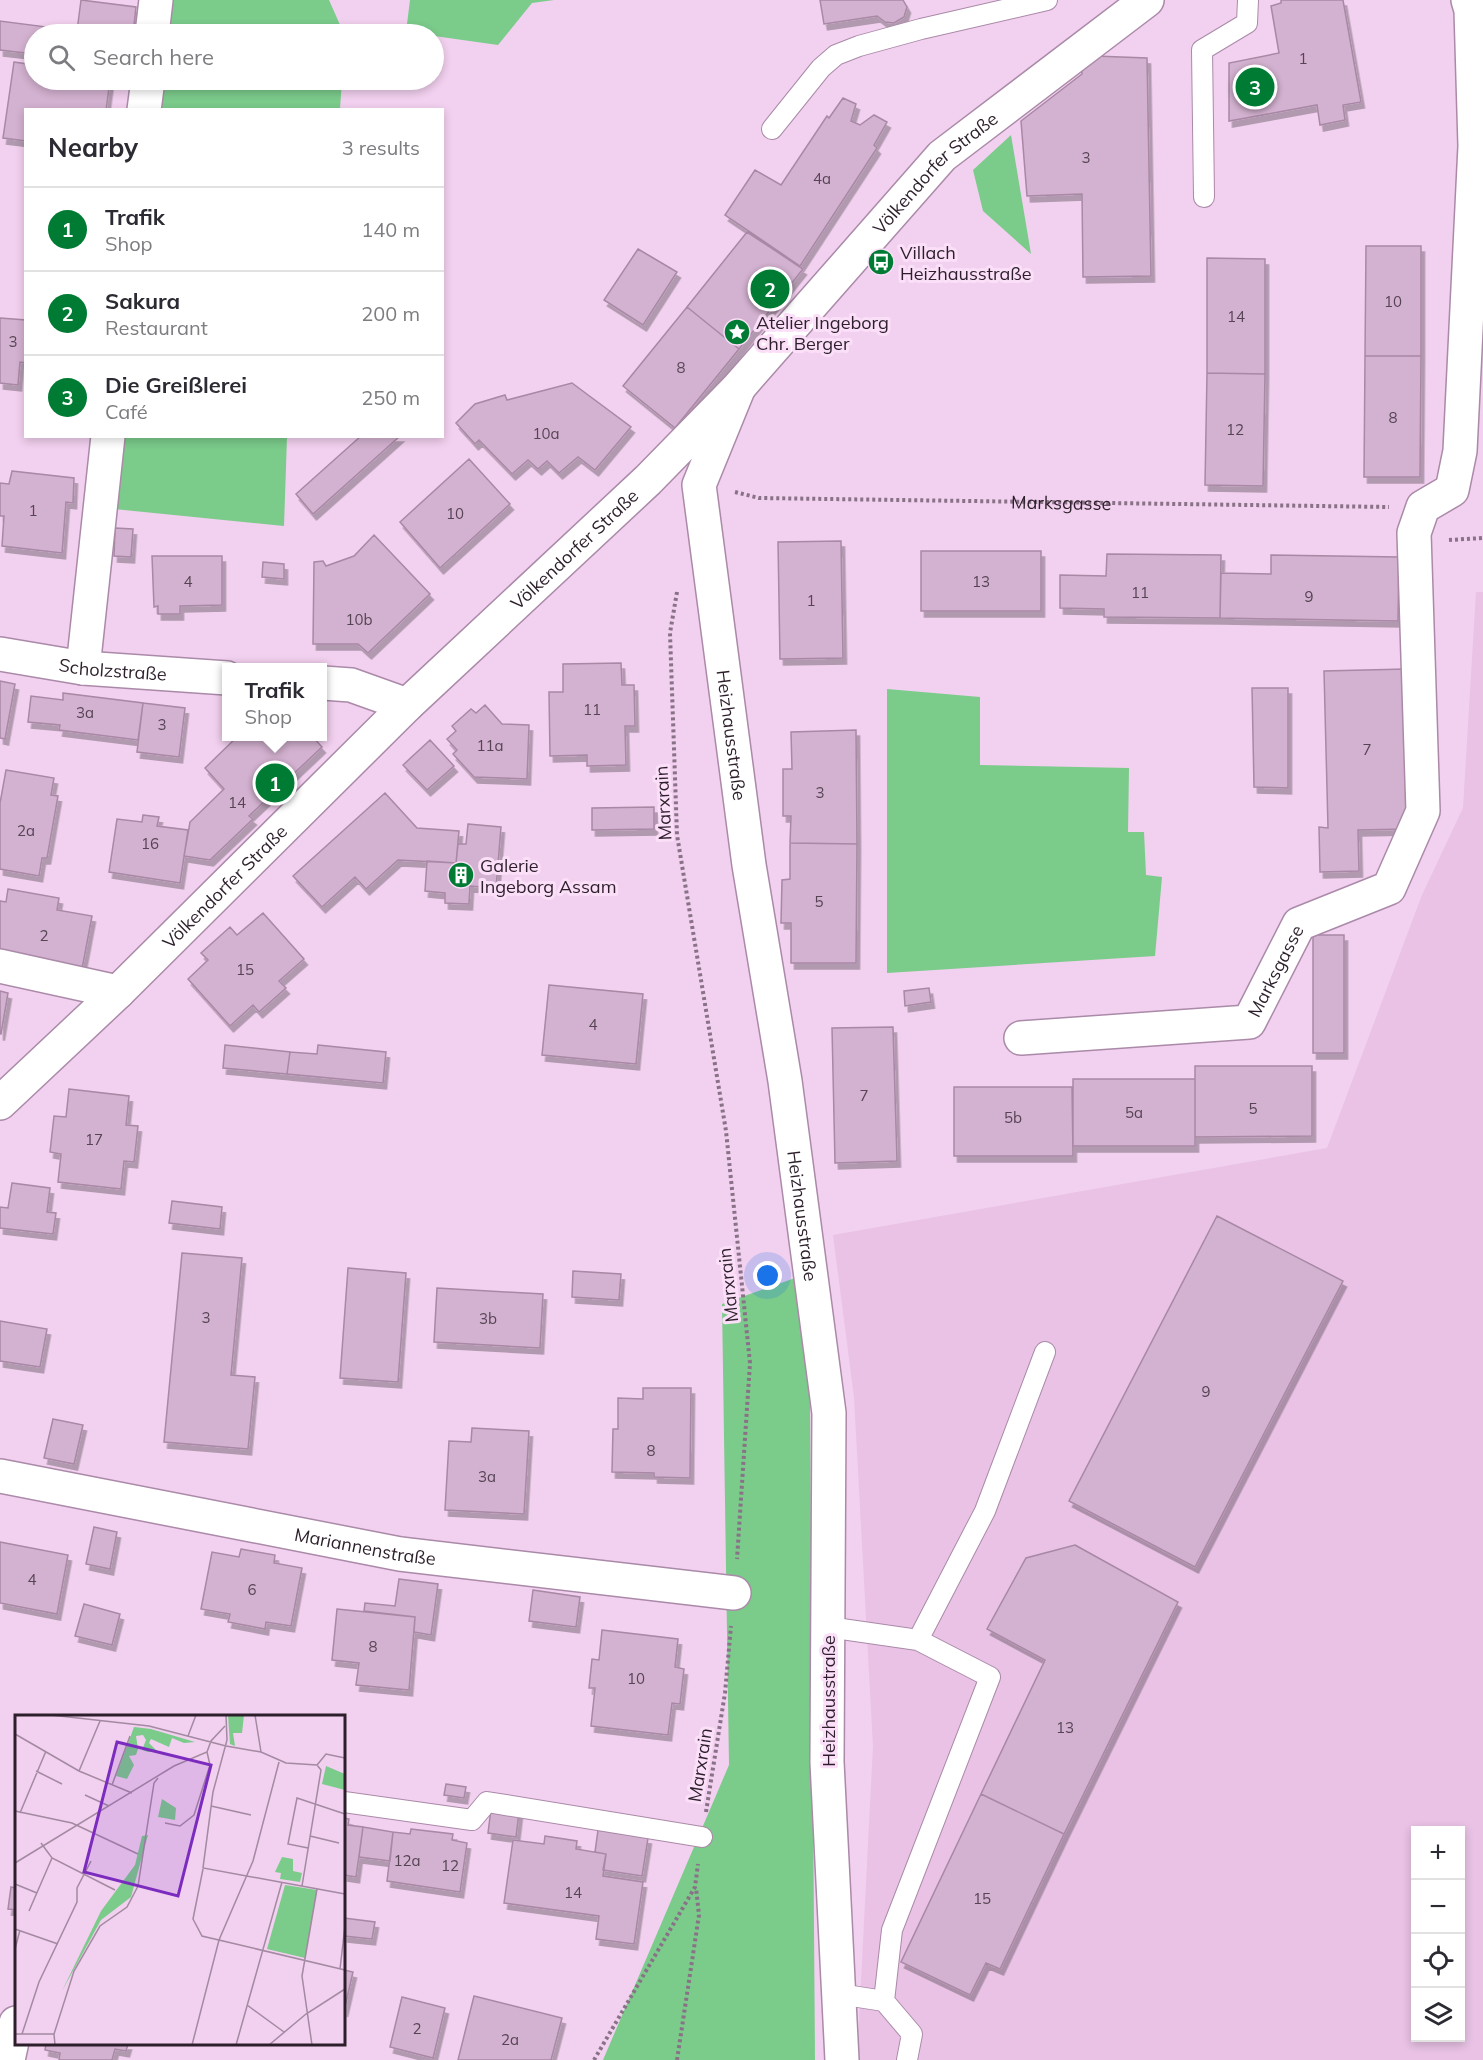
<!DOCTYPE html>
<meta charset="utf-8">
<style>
:root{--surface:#fff;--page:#f7f7f7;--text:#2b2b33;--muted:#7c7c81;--line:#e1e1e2;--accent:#007b33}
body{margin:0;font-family:Mulish,sans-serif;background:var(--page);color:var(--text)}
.controls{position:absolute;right:18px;bottom:18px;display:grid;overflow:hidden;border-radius:0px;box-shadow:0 3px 9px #0003}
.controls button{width:54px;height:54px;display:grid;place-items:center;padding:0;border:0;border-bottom:2px solid var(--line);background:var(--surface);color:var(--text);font:30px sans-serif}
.you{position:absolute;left:768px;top:1276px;width:21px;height:21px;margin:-15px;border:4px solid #fff;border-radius:50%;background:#1a73e8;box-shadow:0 0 0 9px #1a73e833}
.badge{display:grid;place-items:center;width:39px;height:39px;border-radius:50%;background:var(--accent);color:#fff;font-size:20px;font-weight:700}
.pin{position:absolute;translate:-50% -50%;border:3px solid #fff;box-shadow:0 2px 6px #0006}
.popup{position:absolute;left:222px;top:663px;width:105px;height:78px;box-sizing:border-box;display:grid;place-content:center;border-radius:0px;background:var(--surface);filter:drop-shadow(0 2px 4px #0005);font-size:20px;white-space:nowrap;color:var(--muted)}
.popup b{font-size:22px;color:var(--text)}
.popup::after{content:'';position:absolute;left:50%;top:100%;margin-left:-12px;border:12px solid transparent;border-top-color:var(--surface)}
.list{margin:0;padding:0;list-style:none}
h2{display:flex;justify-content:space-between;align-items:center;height:78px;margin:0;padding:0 24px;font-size:26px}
h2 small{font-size:20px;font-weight:400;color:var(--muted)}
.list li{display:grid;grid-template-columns:39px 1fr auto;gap:18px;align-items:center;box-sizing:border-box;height:84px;padding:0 24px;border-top:2px solid var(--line)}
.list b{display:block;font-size:22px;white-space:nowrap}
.list p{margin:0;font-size:20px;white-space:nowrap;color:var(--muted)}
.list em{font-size:20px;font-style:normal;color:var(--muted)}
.icon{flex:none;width:33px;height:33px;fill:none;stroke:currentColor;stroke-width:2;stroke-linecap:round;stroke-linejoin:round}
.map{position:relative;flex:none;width:1483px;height:2060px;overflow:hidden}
.search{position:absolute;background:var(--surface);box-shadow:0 3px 9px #0003;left:24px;top:24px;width:420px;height:66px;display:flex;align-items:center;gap:15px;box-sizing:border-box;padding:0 21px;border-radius:33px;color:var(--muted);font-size:22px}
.panel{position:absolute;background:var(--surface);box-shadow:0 3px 9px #0003;left:24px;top:108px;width:420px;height:330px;border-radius:0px}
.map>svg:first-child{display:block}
.built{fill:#e9c2e5;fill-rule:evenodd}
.green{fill:#7bcb8b}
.building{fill:#d3b1d0;stroke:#a888a5;stroke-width:1.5;filter:url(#shadow)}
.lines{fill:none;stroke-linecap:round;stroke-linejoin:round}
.lane-casing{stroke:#aa8aa8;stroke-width:22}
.street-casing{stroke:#aa8aa8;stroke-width:36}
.path{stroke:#897287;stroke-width:4;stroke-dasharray:3 3;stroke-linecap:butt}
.lane{stroke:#fff;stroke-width:20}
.street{stroke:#fff;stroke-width:33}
.labels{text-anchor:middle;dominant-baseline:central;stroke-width:6;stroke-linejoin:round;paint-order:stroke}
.number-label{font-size:15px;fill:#564454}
.street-label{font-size:18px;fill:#2c1f2b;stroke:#fbdff8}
.poi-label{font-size:18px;fill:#2c1f2b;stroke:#fbdff8;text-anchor:start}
.inset-road{fill:none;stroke:#a389a1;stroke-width:1.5}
.view{fill:#7b2cbf;fill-opacity:0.15;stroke:#7b2cbf;stroke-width:3}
.inset-edge{fill:none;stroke:#2c1f2b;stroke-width:3}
</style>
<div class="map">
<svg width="1483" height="2060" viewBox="0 0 1483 2060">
<defs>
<filter id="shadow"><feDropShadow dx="3.5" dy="6" stdDeviation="0" flood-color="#0004"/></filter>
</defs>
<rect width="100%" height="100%" fill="#f2d0ef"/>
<path class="built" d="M1476,592H1483V2060H857L873,1746L854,1397L833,1235L1327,1148L1422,895L1463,808ZM1416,1830H1460V2038H1416Z"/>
<path class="green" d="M170,0H329L344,34H166Z
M410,0H554L532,3L498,45L406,32Z
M161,80H342L340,109L158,110Z
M1011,135L1031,254L983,211L973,170Z
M122,437H287L284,526L114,509Z
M887,689L980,697V765L1129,768L1128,832H1144L1146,875L1162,877L1155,956L887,973Z
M809,1273L815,2060H603L729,1765L722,1304Z"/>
<path class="building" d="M81,0L136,7L133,34H34V54L0,50V21L77,31Z
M820,0H903L907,7L904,17L894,23L885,22L877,16L824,24Z
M1281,0H1343L1361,102L1343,105L1345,120L1320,125L1317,105L1229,121V63L1279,53L1271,6L1281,3Z
M1095,56L1147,58L1151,276L1083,277L1082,194L1027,196L1021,121L1082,74L1081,66Z
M14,62L34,65V80H110L106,110H26V141L3,138Z
M843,98L856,104L851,121L860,125L874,115L887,122L874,145L877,148L800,266L725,215L755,170L781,185L827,116L829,118Z
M747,232L803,269L739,349L687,307Z
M1366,246H1421V356H1365Z
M638,249L677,272L643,325L604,300Z
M1207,258L1265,259V374L1207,373Z
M687,307L739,349L675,428L623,386Z
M0,318L26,320V363L20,362L18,385L0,383Z
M1365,356H1421L1420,477H1364Z
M1207,373L1265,374L1263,486L1205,485Z
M572,383L631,427L595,470L578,457L559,473L547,461L538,469L528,460L512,474L479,440L475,444L456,423L475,404L505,395L507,400Z
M361,436H400L313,514L296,494Z
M469,459L510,504L440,568L400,522Z
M12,471L74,478L73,503L66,502L62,553L2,546L4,516H0V483L9,484Z
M115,528L133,529L131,557L114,556Z
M374,535L430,594L368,653L358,644H313L314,562L323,561L326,566L354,556Z
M841,541L843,658L780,659L778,542Z
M921,551H1041V611H921Z
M1107,554L1221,555L1220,618L1104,617V609L1060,608V575L1106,576Z
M1271,555L1399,557L1398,621L1220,618L1221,573L1271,574Z
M152,556H222V605L180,606V614H158V606L154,607Z
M263,562L284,564V579L262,577Z
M621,663L622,685H634L635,726H625L626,765L587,766V755L550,756L549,692H563V664Z
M1406,669L1409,829L1358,830L1359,871L1320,872L1319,827L1328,828L1324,671Z
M0,681L15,684L5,739L0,738Z
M1252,688H1288V788L1254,787Z
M63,693L143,703L138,740L59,730L60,725L28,722L31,696L63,700Z
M143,703L185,708L179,757L137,752Z
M485,705L502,724L529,725L527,779L474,777L453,754L457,750L447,739L456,731L452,726L471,709L476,713Z
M856,730L857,844L790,843L791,816H783V769H792L791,732Z
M238,736H312L322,747L249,816L253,819L210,860L184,856L190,822L224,789L205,768Z
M430,740L454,766L427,790L403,765Z
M6,770L54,778L51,795L58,796L47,858H42L39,876L0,869V803Z
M385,793L417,828L459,831L456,863L398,860L366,889L355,877L322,907L293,876Z
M654,807V829L592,830V808Z
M143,815L159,817L157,826L188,830L180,883L109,872L117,819L142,822Z
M468,824L501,827L496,888L470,886L469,904L445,903V893L425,891L427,861L456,863L458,844H466Z
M790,843L857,844L856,963H791V923H781L782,880L790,879Z
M8,889L59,898L57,910L92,916L82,969L0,955V901L6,902Z
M263,913L304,959L279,981L286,988L259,1012L253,1005L230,1026L188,979L208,960L201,953L230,927L237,935Z
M1313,935H1344V1053H1313Z
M549,985L643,994L636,1064L542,1055Z
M929,988L931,1002L905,1006L904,991Z
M0,991L8,993L1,1034H0Z
M893,1027L897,1161L835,1163L832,1028Z
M225,1045L290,1052L287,1074L223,1068Z
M318,1045L386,1052L383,1083L287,1074L290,1052L317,1054Z
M1195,1066H1312V1136L1195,1137Z
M1073,1079H1195V1146H1073Z
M954,1087H1072L1073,1156H954Z
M69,1089L129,1096L126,1125L138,1126L134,1162L124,1161L121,1189L58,1182L61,1154L50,1152L54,1116L66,1117Z
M12,1183L50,1188L47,1212L56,1213L53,1234L0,1228V1207L8,1208Z
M172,1201L222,1207L220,1229L169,1223Z
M1217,1216L1343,1281L1195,1567L1069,1501Z
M182,1253L242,1258L231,1375L255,1377L248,1449L164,1442Z
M348,1268L406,1273L398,1382L340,1378Z
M573,1271L621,1274L619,1300L572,1297Z
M437,1288L543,1294L540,1348L434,1342Z
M0,1321L47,1329L40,1367L0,1361Z
M643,1388H691L690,1478L654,1477V1473L612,1472L613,1429H618V1398L643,1399Z
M53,1419L83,1425L74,1464L44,1458Z
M472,1428L529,1431L524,1514L445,1510L449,1441L471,1442Z
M94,1527L117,1532L110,1569L86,1564Z
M0,1542L68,1555L57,1614L0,1603Z
M1075,1545L1178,1602L1064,1834L981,1794L1045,1660L987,1629L1026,1558Z
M241,1549L275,1555L274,1563L302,1568L291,1626L266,1622L265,1629L228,1622L230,1614L201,1609L212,1552L239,1557Z
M399,1579L438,1584L431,1635L414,1632L415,1617L364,1611L365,1603L395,1606Z
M533,1590L580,1597L576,1627L529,1621Z
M84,1604L120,1614L112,1645L75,1636Z
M337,1609L415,1617L409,1690L356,1685L359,1663L332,1660Z
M602,1630L678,1639L675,1667L684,1669L680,1704L672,1703L668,1735L591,1726L595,1688H589L592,1659L599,1660Z
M446,1784L466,1787L464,1798L444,1795Z
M981,1794L1064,1834L1000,1969L986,1963L970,1995L901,1962Z
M491,1809L519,1812L516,1837L488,1833Z
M344,1818L349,1819L348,1825L363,1827L356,1877L344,1875Z
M363,1827L393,1832L390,1861L359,1857Z
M411,1829L453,1834L452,1840L467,1843L460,1892L387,1881L393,1832L410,1834Z
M598,1830L648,1838L642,1876L603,1870L606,1854L595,1852Z
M545,1836L577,1841L576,1849L606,1854L603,1876L643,1882L634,1944L596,1939L599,1916L504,1903L513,1840L544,1844Z
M11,1887L16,1888V1910L8,1909Z
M344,1918L375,1922L372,1939L344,1936Z
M344,1970L353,1972L344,2011Z
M474,1996L562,2018L551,2060H458Z
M402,1997L445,2008L433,2058L390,2047Z
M46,2044H128L126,2051L115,2049L112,2060H59L60,2053L45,2050Z"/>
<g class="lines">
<defs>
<path id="lane" d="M772,129L821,68L836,55L859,46L921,29L1047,0
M1204,197L1202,50L1247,23L1248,0
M828,1627L918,1640L990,1677L892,1930L884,2001L839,1994
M918,1640L985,1511L1045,1352
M344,1802L472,1820L487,1802L702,1837
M884,2001L912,2034L907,2060"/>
<g id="street">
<path d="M152,34L156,0"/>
<path d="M144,110L148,80"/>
<path id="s2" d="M739,387L699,485L749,865L785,1081L829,1413L827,1762L842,2060"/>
<path id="s3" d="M0,654L83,668L227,678"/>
<path d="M83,668L108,436"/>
<path d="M323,683L351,685L407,705"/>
<path d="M0,966L118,992"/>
<path id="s4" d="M1021,1038L1249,1022L1299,924L1389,888L1423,811L1414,533L1423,507L1452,490L1460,451L1475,146L1471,10L1468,0"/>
<path id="s5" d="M0,1103L118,992L407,705L648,480L739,387L942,156L1147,0"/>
<path id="s6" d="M0,1476L400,1554L734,1593"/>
<path d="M8,2060L16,2023"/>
</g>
</defs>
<use href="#lane" class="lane-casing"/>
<use href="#street" class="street-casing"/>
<g class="path">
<path id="s1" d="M735,492L759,498L1389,507"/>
<path d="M1449,540L1483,538"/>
<path d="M677,592L670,633L677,835L726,1131L750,1363L737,1559"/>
<path d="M706,1812L725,1693L731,1626"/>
<path d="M594,2060L695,1887L698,1864"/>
<path d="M677,2060L699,1915L696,1888"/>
</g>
<use href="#lane" class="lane"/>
<use href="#street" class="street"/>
</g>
<defs>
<symbol id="bus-disc" viewBox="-11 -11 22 22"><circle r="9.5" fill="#007b33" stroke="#fbdff8"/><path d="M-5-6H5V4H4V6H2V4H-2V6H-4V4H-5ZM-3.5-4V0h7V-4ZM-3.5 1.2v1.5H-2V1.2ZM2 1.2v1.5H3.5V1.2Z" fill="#fff"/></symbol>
<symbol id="sight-disc" viewBox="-11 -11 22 22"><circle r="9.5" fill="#007b33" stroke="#fbdff8"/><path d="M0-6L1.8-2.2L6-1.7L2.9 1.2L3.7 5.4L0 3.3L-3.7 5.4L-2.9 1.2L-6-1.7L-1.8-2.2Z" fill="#fff"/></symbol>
<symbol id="building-disc" viewBox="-11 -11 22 22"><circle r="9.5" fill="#007b33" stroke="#fbdff8"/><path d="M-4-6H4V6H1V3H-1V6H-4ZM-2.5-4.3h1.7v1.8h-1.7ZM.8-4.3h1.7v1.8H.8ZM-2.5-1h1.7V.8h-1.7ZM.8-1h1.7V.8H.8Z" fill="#fff"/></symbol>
</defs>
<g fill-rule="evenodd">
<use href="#bus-disc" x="866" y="247" width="30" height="30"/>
<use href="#sight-disc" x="722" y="317" width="30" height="30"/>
<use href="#building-disc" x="446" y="860" width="30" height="30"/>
</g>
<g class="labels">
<g class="number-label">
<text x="1303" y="58">1</text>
<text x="1086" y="157">3</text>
<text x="822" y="178">4a</text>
<text x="1393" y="301">10</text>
<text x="1236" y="316">14</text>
<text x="13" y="341">3</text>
<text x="681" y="367">8</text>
<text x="1393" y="417">8</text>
<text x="1235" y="429">12</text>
<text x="546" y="433">10a</text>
<text x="33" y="510">1</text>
<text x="455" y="513">10</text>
<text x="188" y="581">4</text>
<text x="981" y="581">13</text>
<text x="1140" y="592">11</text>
<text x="1309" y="596">9</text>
<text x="811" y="600">1</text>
<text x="359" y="619">10b</text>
<text x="592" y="709">11</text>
<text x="85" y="712">3a</text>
<text x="162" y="724">3</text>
<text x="490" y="745">11a</text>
<text x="1367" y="749">7</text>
<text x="820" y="792">3</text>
<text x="237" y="802">14</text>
<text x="26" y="830">2a</text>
<text x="150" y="843">16</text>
<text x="819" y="901">5</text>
<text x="44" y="935">2</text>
<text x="245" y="969">15</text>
<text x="593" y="1024">4</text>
<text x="864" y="1095">7</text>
<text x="1253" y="1108">5</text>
<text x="1134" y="1112">5a</text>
<text x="1013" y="1117">5b</text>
<text x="94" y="1139">17</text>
<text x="206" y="1317">3</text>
<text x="488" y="1318">3b</text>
<text x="1206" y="1391">9</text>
<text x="651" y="1450">8</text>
<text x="487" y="1476">3a</text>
<text x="32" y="1579">4</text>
<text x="252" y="1589">6</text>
<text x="373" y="1646">8</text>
<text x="636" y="1678">10</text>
<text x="1065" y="1727">13</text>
<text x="407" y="1860">12a</text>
<text x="450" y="1865">12</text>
<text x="573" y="1892">14</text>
<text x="982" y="1898">15</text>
<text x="417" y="2028">2</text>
<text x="510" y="2039">2a</text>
</g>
<g class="street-label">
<text stroke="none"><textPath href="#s5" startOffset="1320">Völkendorfer Straße</textPath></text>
<text stroke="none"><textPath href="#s1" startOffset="327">Marksgasse</textPath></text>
<text stroke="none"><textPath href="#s5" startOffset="798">Völkendorfer Straße</textPath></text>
<text stroke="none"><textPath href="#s3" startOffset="114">Scholzstraße</textPath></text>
<text stroke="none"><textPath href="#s2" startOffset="358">Heizhausstraße</textPath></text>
<text transform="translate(663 803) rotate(-93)">Marxrain</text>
<text stroke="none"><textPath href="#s5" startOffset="312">Völkendorfer Straße</textPath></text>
<text stroke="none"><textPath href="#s4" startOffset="286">Marksgasse</textPath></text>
<text stroke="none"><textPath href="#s2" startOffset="844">Heizhausstraße</textPath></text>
<text transform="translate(728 1285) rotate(-96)">Marxrain</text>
<text stroke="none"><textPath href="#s6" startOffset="372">Mariannenstraße</textPath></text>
<text transform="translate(828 1701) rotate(-90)">Heizhausstraße</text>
<text transform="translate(700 1765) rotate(-81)">Marxrain</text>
</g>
<g class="poi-label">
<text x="900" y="252">Villach<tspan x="900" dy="21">Heizhausstraße</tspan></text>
<text x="756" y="322">Atelier Ingeborg<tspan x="756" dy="21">Chr. Berger</tspan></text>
<text x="480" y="865">Galerie<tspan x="480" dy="21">Ingeborg Assam</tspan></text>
</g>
</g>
<g transform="translate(15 1715)">
<rect width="330" height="330" fill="#f2d0ef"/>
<path d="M213,0H229L227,18H218L220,31L215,29ZM119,12L136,14L180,27L169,28L157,23L154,32L136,24L134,28L142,36L133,37L127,35L131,25L128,20L121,21L123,34L121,40L114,41L119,50L112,64L101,61ZM311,51L330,59V75L307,69ZM147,84L161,93L160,105L143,102ZM133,120L116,182L86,205L47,276L86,196L120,150L127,121ZM267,142L278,144V156L287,158L285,167L265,164L266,158L260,157ZM270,170L302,175L290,243L252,234Z" fill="#7bcb8b"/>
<path class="inset-road" d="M36,0L134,11L211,31M211,0L212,25L198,77L188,153L330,179M240,0L246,37M0,19L64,56L117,78M173,21L181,0M211,31L246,37L271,48L302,50M302,50L311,39L330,43M21,56L47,69M64,56L85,6M97,70L115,21M70,80L94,91M196,91L236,100M0,96L57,108L123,139M5,98L31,36M150,108L165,111L179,100L195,50L192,37M295,121L324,128M26,128L37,143L100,175M293,133L273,129L282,83L330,99M0,148L159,51L192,37L196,26L210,11M188,154L178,204L187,221L330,255M0,169L22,178M287,171L306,55L302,50M14,196L37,143M0,214L43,229M0,234L5,215M325,254L330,211M232,290L269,317M0,319H39M7,319L24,267L62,187V173L76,146M40,330L39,319L59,256L85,211L112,192L123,171L139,68L143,63M177,330L204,225L238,146L264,47M221,330L267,167M254,330L291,299L330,274M297,330L287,261L302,174"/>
<path class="view" d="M102,27L196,50L163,181L69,157Z"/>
<rect width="330" height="330" class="inset-edge"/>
</g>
</svg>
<div class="controls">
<button>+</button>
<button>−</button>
<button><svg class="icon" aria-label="locate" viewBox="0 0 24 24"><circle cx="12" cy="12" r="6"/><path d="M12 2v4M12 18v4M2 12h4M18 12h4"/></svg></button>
<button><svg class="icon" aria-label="layers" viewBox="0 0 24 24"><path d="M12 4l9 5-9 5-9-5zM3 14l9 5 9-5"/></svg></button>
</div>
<div class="you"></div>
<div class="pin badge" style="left:275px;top:783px">1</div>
<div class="popup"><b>Trafik</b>Shop</div>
<div class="pin badge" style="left:770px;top:289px">2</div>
<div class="pin badge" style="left:1255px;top:87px">3</div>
<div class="search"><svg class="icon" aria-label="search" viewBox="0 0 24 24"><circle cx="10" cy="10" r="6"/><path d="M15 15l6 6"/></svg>Search here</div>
<section class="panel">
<h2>Nearby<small>3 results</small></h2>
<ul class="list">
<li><span class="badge">1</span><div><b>Trafik</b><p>Shop</p></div><em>140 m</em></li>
<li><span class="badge">2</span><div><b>Sakura</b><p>Restaurant</p></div><em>200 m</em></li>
<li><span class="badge">3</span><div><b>Die Greißlerei</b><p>Café</p></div><em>250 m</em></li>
</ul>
</section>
</div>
